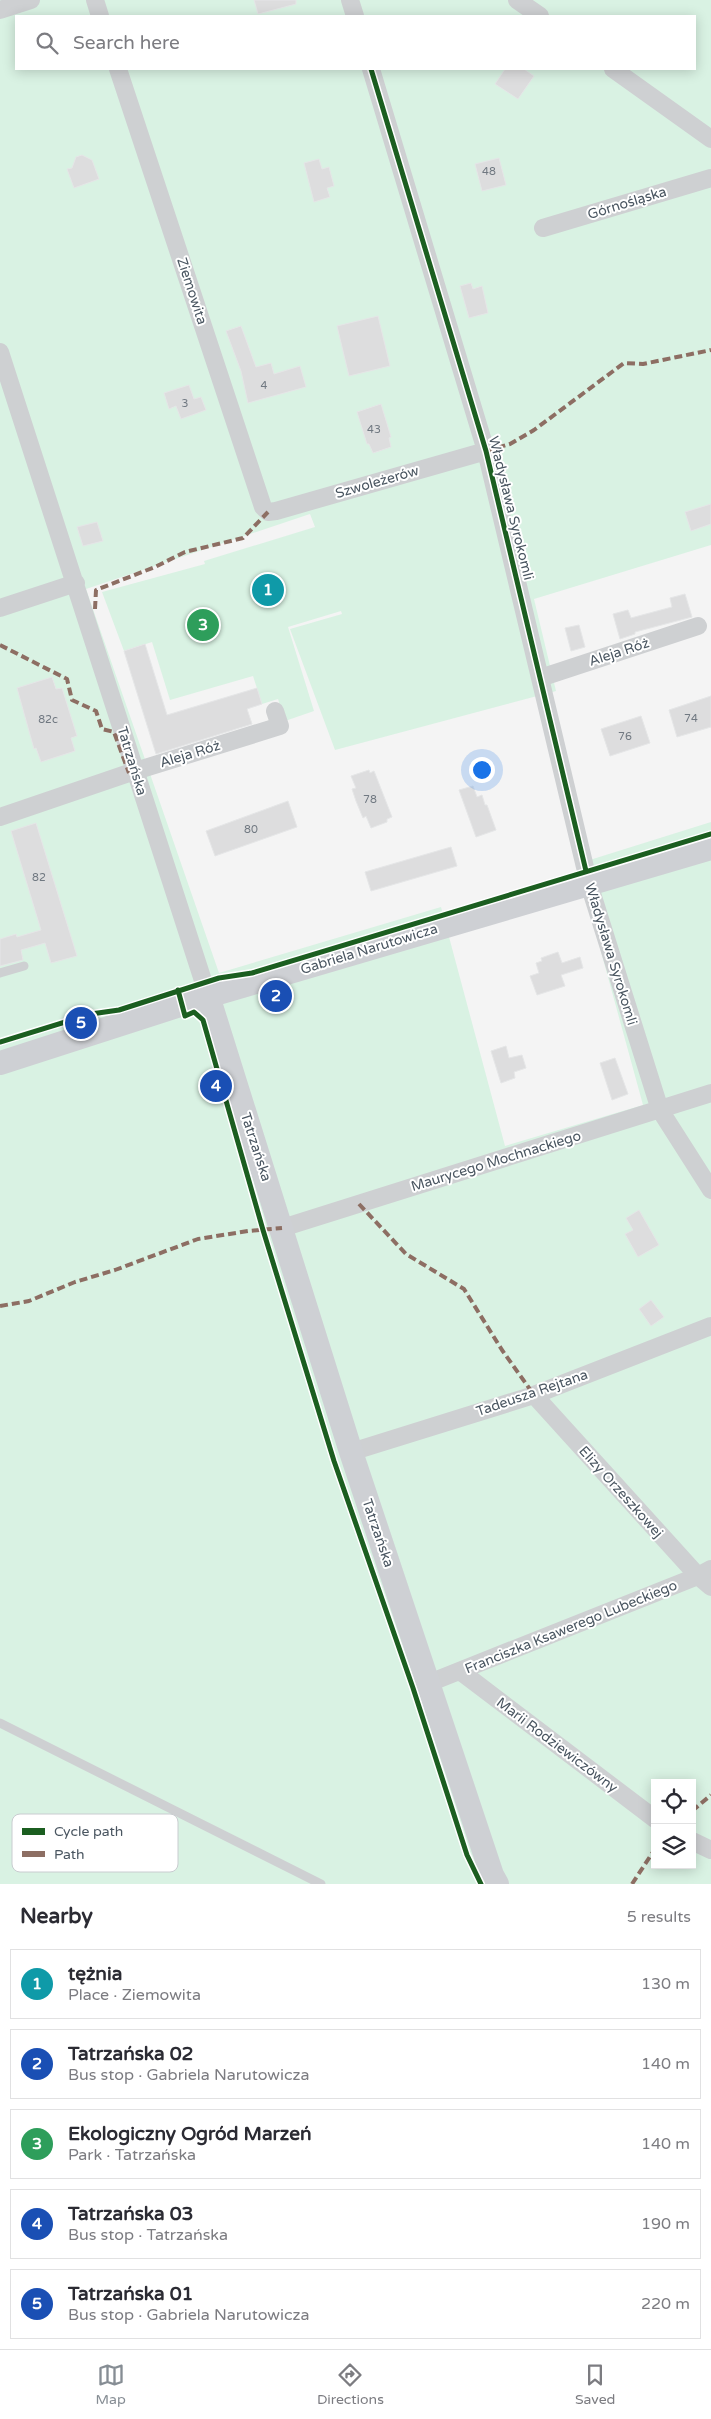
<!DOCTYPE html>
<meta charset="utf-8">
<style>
:root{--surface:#fff;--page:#f7f7f7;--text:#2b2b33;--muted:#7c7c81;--line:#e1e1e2;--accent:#868d94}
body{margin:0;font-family:"Varela Round",sans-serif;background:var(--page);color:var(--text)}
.controls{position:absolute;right:15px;bottom:15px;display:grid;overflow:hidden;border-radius:0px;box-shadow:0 2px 12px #0003}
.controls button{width:45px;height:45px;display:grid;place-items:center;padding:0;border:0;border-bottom:1px solid var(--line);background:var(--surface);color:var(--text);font:25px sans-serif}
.you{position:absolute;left:481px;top:769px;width:18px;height:18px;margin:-12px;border:4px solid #fff;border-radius:50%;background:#1a73e8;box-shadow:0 0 0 8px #1a73e833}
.badge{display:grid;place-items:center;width:32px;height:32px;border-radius:50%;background:var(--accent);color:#fff;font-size:16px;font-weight:700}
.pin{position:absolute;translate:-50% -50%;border:2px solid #fff;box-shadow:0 1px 5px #0006}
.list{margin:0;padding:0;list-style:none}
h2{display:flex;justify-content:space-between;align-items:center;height:65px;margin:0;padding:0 20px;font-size:21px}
h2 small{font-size:16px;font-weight:400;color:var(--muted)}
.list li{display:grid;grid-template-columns:32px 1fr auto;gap:15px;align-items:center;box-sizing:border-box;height:70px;margin:0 10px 10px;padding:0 10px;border:1px solid var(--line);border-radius:0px}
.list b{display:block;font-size:19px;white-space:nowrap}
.list p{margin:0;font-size:16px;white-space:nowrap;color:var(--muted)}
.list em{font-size:16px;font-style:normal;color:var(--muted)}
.icon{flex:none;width:28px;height:28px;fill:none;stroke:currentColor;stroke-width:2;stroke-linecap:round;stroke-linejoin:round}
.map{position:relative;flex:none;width:711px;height:1884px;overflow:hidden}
.search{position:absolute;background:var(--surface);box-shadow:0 2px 12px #0003;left:15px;right:15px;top:15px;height:55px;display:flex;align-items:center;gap:12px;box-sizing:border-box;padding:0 18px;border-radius:0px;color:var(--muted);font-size:19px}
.sheet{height:465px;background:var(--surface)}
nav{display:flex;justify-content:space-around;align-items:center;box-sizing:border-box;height:70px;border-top:1px solid var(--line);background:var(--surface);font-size:14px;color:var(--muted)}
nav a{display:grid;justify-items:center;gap:2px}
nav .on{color:var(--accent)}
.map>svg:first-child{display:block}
.green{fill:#d9f2e3;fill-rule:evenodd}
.building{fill:#ddddde;stroke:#e5e6e7}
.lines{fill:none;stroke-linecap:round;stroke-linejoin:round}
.lane{stroke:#ced0d2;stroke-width:9}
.street{stroke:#ced0d2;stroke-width:18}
.secondary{stroke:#ced0d4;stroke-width:24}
.quiet{stroke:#8d6e63;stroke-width:4;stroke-dasharray:8 4;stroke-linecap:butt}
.cycleway-casing{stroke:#fff;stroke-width:8}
.cycleway{stroke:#1b5e20;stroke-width:5}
.labels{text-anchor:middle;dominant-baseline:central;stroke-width:4;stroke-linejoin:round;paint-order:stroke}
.number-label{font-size:11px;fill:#707881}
.street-label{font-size:14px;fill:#4a5661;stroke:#fff}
.key{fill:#fff;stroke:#c9ccd0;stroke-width:1}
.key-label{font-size:14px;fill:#4a5661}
</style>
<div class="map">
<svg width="711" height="1884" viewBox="0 0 711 1884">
<rect width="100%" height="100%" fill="#f4f4f4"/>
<path class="green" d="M0,0H711V545L534,599L556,691L335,750L290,629L342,614L341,611L288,627L314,711L285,721L278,699L262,704L253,676L170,700L152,642L124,651L102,592L205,564L204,561L315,527L310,514L86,589L219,973L441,907L505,1146L643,1105L577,864L711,822V1884H0ZM16,16H695V69H16ZM655,1783H692V1865H655Z"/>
<path class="building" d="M254,0H296V4L258,14Z
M505,69H524L534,76L518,99L495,84Z
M82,155L92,160L99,179L74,188L67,169L72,168L76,157Z
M499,158L506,185L482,191L475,164Z
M319,159L322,169L329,167L334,186L327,188L330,197L314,202L304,163Z
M471,283L473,289L482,286L488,313L469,318L460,286Z
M378,316L390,366L349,376L337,326Z
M241,326L256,367L271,363L274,374L300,366L306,387L248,403L241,371L226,331Z
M189,385L194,399L201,397L206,410L181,419L176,406L169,409L164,393Z
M381,404L391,437L389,438L391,447L373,453L369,444H367L357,412Z
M711,504V524L691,531L685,512Z
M97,522L103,541L83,546L77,527Z
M266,584L272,586L275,592L272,598H266L261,594V588Z
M685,594L692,617L635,632V634L620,639L613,614L628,610L631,618L672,607L670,598Z
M579,625L585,647L571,651L565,628Z
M145,644L167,715L257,688L262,704L247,709L252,724L156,754L124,651Z
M52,677L56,689L62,688L77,736L71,738L75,751L41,762L36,748L34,749L17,688Z
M711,696V727L677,737L669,710Z
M641,716L650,743L610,756L601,729Z
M369,770L370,773L374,771L392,817L387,819V822L371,828L366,816L363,818L356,801L352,789L356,788L351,776Z
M473,786L477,797L482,795L485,805H487L496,830L476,837L459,790Z
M288,801L297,827L215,856L206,831Z
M36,823L77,956L51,963L45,943L21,950L23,960L0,966V939L16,934L17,937L41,930L11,831Z
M451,847L457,866L371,891L365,872Z
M558,952L562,963L580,957L583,968L561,975L565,986L537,995L530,976L539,973L536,963L542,961L541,958Z
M506,1046L509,1058L522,1055L526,1068L514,1072L515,1078L501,1083L491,1051Z
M615,1058L628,1094L612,1100L600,1063Z
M639,1210L659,1245L638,1257L625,1234L633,1230L626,1218Z
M651,1300L664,1317L651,1326L639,1309Z"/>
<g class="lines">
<path class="lane" d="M0,973L24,966
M0,1723L321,1884"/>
<path class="street" d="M95,0L100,16
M350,0L355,16
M517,0L540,16
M0,10L31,0
M118,69L263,507L268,512L276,511L486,451
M371,69L486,451L589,884L660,1110L711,1190
M613,69L711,139
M543,228L711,178
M0,352L208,996
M0,608L76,583
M540,678L698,626
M0,817L129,773L280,726L275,711
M282,1228L711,1093
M534,1395L698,1576L711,1587
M351,1452L534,1395L711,1326
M460,1671L655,1819
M429,1683L698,1576L711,1569
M692,1841L711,1850"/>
<path class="secondary" d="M208,996L351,1452L492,1875L497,1884
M0,1063L208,996L711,848"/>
<path class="quiet" d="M486,451L510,444L534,430L624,363L643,364L711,350
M95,609L96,590L155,567L185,552L243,538L268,512
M0,645L67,679L72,700L96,711L102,729L114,732L129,773
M359,1204L406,1254L464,1289L502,1350L534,1395
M0,1306L29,1301L75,1282L115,1270L198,1239L248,1231L282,1228
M692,1811L711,1795
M632,1884L655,1849"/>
<defs>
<path id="cycleway" d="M371,69L486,451L586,871
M178,990L185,1016L194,1012L203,1020L263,1230L334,1461L413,1688L467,1855L481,1884
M0,1042L91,1014L119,1010L219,978L252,973L711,834"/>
</defs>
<use href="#cycleway" class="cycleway-casing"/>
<use href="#cycleway" class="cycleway"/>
</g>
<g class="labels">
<g class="number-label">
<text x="489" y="171">48</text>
<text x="264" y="385">4</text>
<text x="185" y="403">3</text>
<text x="374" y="429">43</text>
<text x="691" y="718">74</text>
<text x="48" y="719">82c</text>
<text x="625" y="736">76</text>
<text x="370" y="799">78</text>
<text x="251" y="829">80</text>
<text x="39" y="877">82</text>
</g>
<g class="street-label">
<text transform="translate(627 203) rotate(-17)">Górnośląska</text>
<text transform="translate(192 291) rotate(72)">Ziemowita</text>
<text transform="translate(377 482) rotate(-16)">Szwoleżerów</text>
<text transform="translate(511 508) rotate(76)">Władysława Syrokomli</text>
<text transform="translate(619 652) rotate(-18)">Aleja Róż</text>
<text transform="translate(190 754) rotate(-17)">Aleja Róż</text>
<text transform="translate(132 761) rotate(73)">Tatrzańska</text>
<text transform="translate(369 949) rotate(-17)">Gabriela Narutowicza</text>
<text transform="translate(611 954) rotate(73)">Władysława Syrokomli</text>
<text transform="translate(256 1147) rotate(72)">Tatrzańska</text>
<text transform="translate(496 1161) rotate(-17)">Maurycego Mochnackiego</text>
<text transform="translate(532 1393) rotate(-19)">Tadeusza Rejtana</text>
<text transform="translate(621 1492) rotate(48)">Elizy Orzeszkowej</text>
<text transform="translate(378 1533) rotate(71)">Tatrzańska</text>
<text transform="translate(571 1627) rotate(-22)">Franciszka Ksawerego Lubeckiego</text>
<text transform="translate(557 1745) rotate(37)">Marii Rodziewiczówny</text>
</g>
</g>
<rect x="12" y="1814" width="166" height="58" rx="8" class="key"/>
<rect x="22" y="1828" width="23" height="7" fill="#1b5e20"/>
<rect x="22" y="1851" width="23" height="6" fill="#8d6e63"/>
<g class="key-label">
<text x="54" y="1836">Cycle path</text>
<text x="54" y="1859">Path</text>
</g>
</svg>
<div class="controls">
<button><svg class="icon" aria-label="locate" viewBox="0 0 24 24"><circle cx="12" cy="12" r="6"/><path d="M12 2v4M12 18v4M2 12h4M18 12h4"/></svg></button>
<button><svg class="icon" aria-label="layers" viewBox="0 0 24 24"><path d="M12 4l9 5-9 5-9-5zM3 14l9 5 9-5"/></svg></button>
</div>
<div class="you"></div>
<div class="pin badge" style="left:268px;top:590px;background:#0f9aa8">1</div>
<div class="pin badge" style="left:276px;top:996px;background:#1a4fb4">2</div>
<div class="pin badge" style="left:203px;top:625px;background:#2e9e5b">3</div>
<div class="pin badge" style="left:216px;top:1086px;background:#1a4fb4">4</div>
<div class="pin badge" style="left:81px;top:1023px;background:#1a4fb4">5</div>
<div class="search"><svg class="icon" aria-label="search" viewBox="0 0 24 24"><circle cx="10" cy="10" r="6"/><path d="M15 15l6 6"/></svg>Search here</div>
</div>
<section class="sheet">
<h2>Nearby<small>5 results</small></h2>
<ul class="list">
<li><span class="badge" style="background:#0f9aa8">1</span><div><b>tężnia</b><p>Place · Ziemowita</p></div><em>130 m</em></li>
<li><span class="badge" style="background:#1a4fb4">2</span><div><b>Tatrzańska 02</b><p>Bus stop · Gabriela Narutowicza</p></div><em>140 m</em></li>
<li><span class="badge" style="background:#2e9e5b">3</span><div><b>Ekologiczny Ogród Marzeń</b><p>Park · Tatrzańska</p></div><em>140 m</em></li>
<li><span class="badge" style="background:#1a4fb4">4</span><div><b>Tatrzańska 03</b><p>Bus stop · Tatrzańska</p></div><em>190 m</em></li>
<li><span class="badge" style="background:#1a4fb4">5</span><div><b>Tatrzańska 01</b><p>Bus stop · Gabriela Narutowicza</p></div><em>220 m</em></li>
</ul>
</section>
<nav>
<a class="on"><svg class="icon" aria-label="map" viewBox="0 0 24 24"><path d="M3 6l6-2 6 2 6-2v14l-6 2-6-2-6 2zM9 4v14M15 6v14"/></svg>Map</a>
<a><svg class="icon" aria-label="directions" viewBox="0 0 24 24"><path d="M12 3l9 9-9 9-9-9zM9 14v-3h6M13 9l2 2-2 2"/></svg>Directions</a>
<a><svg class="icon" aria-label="saved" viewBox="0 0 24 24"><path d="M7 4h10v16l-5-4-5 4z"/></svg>Saved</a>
</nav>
